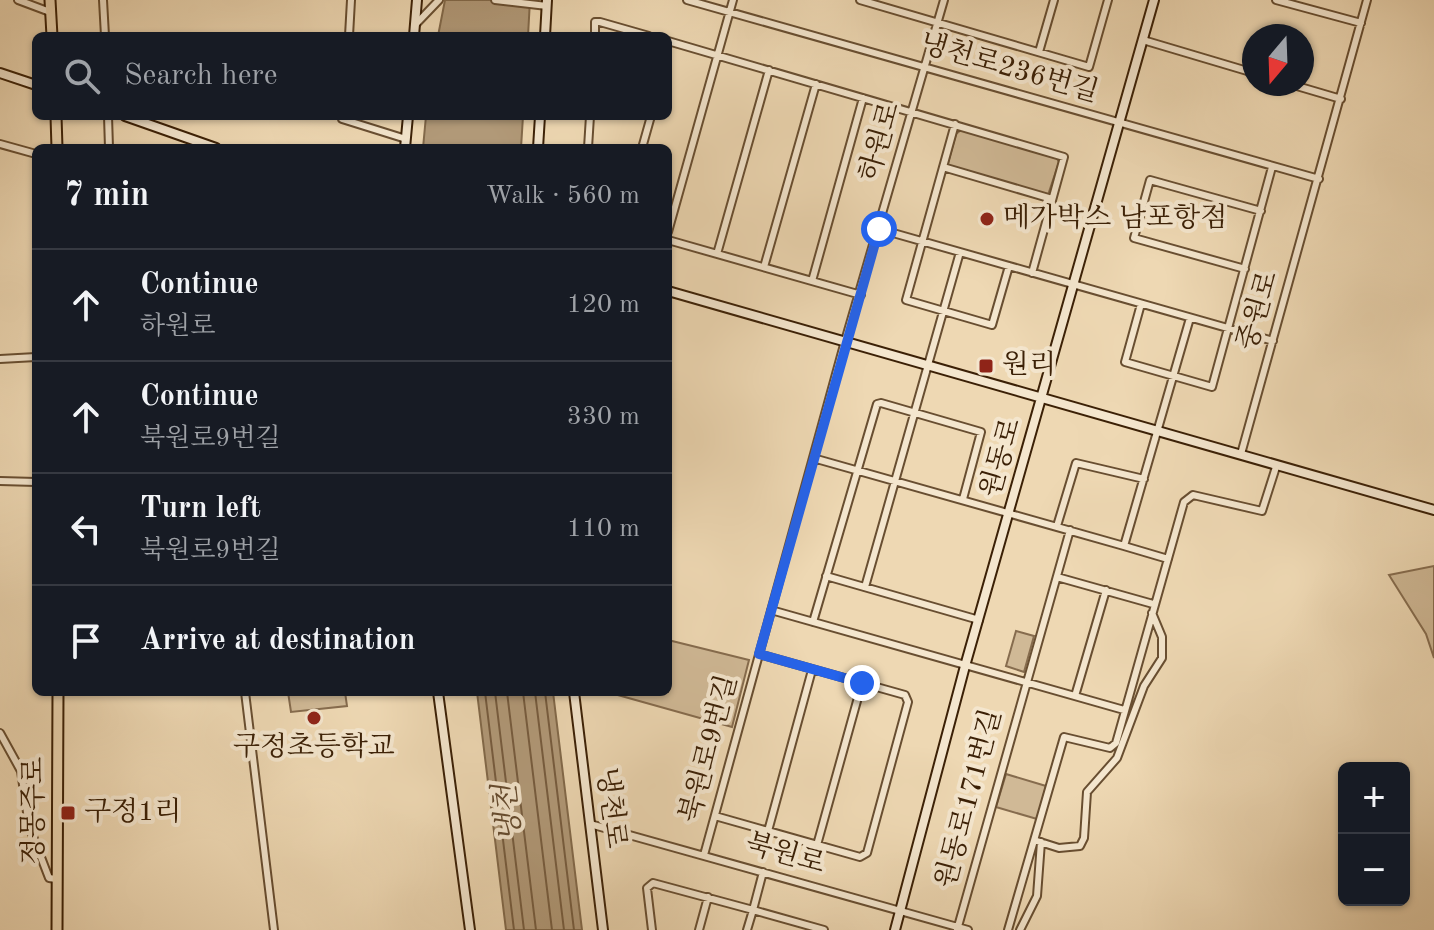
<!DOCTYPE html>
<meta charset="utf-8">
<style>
:root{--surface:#171b24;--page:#20242c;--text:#f1f3f6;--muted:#9ea1a6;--line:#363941}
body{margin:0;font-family:"Old Standard TT","Noto Serif KR",serif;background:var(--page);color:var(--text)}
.controls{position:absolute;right:24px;bottom:24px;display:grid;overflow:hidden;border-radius:12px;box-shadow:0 2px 6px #0004}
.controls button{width:72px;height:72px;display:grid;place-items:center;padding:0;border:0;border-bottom:2px solid var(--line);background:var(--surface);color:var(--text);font:40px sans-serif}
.compass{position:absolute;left:1242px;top:24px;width:72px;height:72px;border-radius:50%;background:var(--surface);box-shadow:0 2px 6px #0004;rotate:199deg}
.stop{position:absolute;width:24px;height:24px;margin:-18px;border:6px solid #2563eb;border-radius:50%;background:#fff}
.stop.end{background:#2563eb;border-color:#fff;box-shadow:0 2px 8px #0008}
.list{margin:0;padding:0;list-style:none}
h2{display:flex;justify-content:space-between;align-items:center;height:104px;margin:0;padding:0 32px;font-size:34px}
h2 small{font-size:26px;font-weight:400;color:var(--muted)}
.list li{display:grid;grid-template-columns:52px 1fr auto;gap:24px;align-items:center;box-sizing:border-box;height:112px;padding:0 32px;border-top:2px solid var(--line)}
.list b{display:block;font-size:30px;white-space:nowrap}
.list p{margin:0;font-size:26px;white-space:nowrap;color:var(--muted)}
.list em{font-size:26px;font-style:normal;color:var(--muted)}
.icon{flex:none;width:44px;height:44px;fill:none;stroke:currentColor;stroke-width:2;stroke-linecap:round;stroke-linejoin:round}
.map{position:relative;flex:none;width:1434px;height:930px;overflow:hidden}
.search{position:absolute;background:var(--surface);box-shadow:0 2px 6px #0004;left:32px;top:32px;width:640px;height:88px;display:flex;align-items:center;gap:20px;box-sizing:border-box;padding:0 28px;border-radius:12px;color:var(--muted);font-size:30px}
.panel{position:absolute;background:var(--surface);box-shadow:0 2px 6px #0004;left:32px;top:144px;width:640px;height:552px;border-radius:12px}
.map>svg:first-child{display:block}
.green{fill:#d0b996;stroke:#866c4e;stroke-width:2}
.water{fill:#b19978;stroke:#82694a;stroke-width:2}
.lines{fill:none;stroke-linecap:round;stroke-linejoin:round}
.shore{stroke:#765c3f;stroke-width:2}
.street-casing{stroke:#684e31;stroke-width:10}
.secondary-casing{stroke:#3b2006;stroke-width:12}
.primary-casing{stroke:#3b2006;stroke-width:13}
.street{stroke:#f4e6ce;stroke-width:6}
.secondary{stroke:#f4e6ce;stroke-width:8}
.primary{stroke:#eed8b3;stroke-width:9}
.route{stroke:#2563eb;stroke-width:10}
.poi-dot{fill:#8f2418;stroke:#f4e6ce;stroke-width:3}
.labels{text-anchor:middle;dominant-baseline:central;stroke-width:8;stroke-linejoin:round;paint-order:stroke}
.street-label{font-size:28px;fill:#3b2006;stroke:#f4e6ce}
.poi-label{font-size:28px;fill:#3b2006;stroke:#f4e6ce;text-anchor:start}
.water-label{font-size:30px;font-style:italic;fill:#644a2e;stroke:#f4e6ce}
</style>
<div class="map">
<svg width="1434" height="930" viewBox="0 0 1434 930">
<rect width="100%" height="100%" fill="#eed8b3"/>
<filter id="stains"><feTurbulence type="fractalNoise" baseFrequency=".0025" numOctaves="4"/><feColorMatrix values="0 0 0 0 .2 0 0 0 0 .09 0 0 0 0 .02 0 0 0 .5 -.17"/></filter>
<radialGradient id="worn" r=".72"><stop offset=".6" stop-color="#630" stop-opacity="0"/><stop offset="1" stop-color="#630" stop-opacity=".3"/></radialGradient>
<path class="green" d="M961,130L1056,157L1059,162L1048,195L947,167L956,134Z
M1434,566V658L1426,634L1389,575Z
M1016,631L1034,636L1024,672L1006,666Z
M668,640L749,660L732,727L607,692H668Z
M288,692H345L347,706L291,712Z
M1006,774L1046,786L1037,819L996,807Z"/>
<path class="water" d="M445,0H530L528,36H438Z
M426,116H523L521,148H423Z
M477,692H553L582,930H506Z"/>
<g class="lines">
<path class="shore" d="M485,692L514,930
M495,692L524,930
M507,692L536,930
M523,692L552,930
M535,692L564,930
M545,692L574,930"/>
<defs>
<path id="street" d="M18,0L50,12
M103,0L105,36
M495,0L547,6
M687,0L1319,179
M860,0L1089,67L1108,0
M1276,0L1361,23
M415,25L439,0
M349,36L351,0
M595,36V22H600L649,36
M1143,40L1254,73
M668,41L1064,157L1032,273
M1039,52L1054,0
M1290,84L1341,99
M108,116L109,148
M342,116V119L406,139
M955,124L906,300L992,325L1009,266
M0,144L36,154
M588,148L590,116
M642,148L651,116
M943,167L1052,199
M879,229L1273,341
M668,232L733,0
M668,240L861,295
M717,254L769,70
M764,267L816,84
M1245,269L1134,238L1150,180L1261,211
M812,281L863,98
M1141,304L1125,362L1212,387L1272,167
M0,359L36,357
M1241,454L1367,0
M813,458L1124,546L1190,318
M0,481L36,482
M1057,526L1076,463L1144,479
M1124,546L1168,559
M826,576L979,620
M1057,577L1153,604
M865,587L960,252
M771,610L1124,710
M813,622L877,404L881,403L981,432L963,499
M245,692L274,930
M1075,696L1106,590
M0,733L21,771L29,826L49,878L56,879
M715,816L860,857L867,853L908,702L905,695L759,654
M590,824L968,930
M768,831L812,670
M1037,841L1059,848L1080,846L1084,838L1087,792L1117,758L1144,686L1162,658V637L1152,613
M817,845L862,683
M704,855L845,341L944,0
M652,930L647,888L653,883L753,910L763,872
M699,930L708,897
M747,930L753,910L824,930
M957,930L1070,530
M1008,930L1064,737L1110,748L1116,743L1184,502L1193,495L1262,511L1276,467
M1020,930L1037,896L1041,842"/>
<path id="secondary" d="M414,36L417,0
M545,36L547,0
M0,73L36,85
M125,116L216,148
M405,148L408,116
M538,148L540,116
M668,291L1434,510
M438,692L470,930
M574,692L603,930
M895,930L965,666L1154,0"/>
<path id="primary" d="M50,0L52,36
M56,116L57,148
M57,930L58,692"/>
</defs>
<use href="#street" class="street-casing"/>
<use href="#secondary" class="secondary-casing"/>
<use href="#primary" class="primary-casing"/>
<use href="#street" class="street"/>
<use href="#secondary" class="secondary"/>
<use href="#primary" class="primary"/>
</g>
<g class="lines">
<path class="route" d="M862,683L759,654L879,229"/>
</g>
<g class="poi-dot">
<circle cx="987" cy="219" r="8"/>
<rect x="978" y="358" width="16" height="16" rx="4"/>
<circle cx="314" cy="718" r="8"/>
<rect x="60" y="805" width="16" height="16" rx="4"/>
</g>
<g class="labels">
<g class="street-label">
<text transform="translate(1009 69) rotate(16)">냉천로236번길</text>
<text transform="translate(881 142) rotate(-74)">하원로</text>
<text transform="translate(1259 311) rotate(-74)">중원로</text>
<text transform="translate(1002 458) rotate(-74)">원동로</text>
<text transform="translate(710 749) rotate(-75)">북원로9번길</text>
<text transform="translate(970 799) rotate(-75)">원동로171번길</text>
<text transform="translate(610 808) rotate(83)">냉천로</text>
<text transform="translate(35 811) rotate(-90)">정몽주로</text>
<text transform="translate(785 855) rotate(16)">북원로</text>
</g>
<g class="poi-label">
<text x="1003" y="219">메가박스 남포항점</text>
<text x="1002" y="366">원리</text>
<text x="314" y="748" text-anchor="middle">구정초등학교</text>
<text x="84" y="813">구정1리</text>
</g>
<g class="water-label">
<text transform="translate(509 813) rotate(-96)">냉천</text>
</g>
</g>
<rect width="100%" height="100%" filter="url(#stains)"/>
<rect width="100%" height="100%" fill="url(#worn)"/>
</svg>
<div class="controls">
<button>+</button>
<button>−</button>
</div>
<svg class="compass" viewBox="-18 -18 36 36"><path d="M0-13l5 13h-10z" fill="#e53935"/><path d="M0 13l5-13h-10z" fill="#9ea1a6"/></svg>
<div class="stop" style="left:879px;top:229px"></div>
<div class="stop end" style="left:862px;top:683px"></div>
<div class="search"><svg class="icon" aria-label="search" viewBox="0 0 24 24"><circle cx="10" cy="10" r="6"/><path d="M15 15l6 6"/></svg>Search here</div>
<section class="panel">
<h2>7 min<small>Walk · 560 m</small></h2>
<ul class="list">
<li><svg class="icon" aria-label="ahead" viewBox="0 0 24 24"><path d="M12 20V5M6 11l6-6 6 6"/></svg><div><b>Continue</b><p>하원로</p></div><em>120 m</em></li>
<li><svg class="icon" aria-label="ahead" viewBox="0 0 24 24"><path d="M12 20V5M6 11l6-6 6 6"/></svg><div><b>Continue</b><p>북원로9번길</p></div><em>330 m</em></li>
<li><svg class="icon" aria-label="left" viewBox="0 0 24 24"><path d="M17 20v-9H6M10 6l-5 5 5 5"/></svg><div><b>Turn left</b><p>북원로9번길</p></div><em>110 m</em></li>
<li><svg class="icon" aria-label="arrive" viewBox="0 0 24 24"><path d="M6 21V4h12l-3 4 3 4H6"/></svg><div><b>Arrive at destination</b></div></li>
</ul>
</section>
</div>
